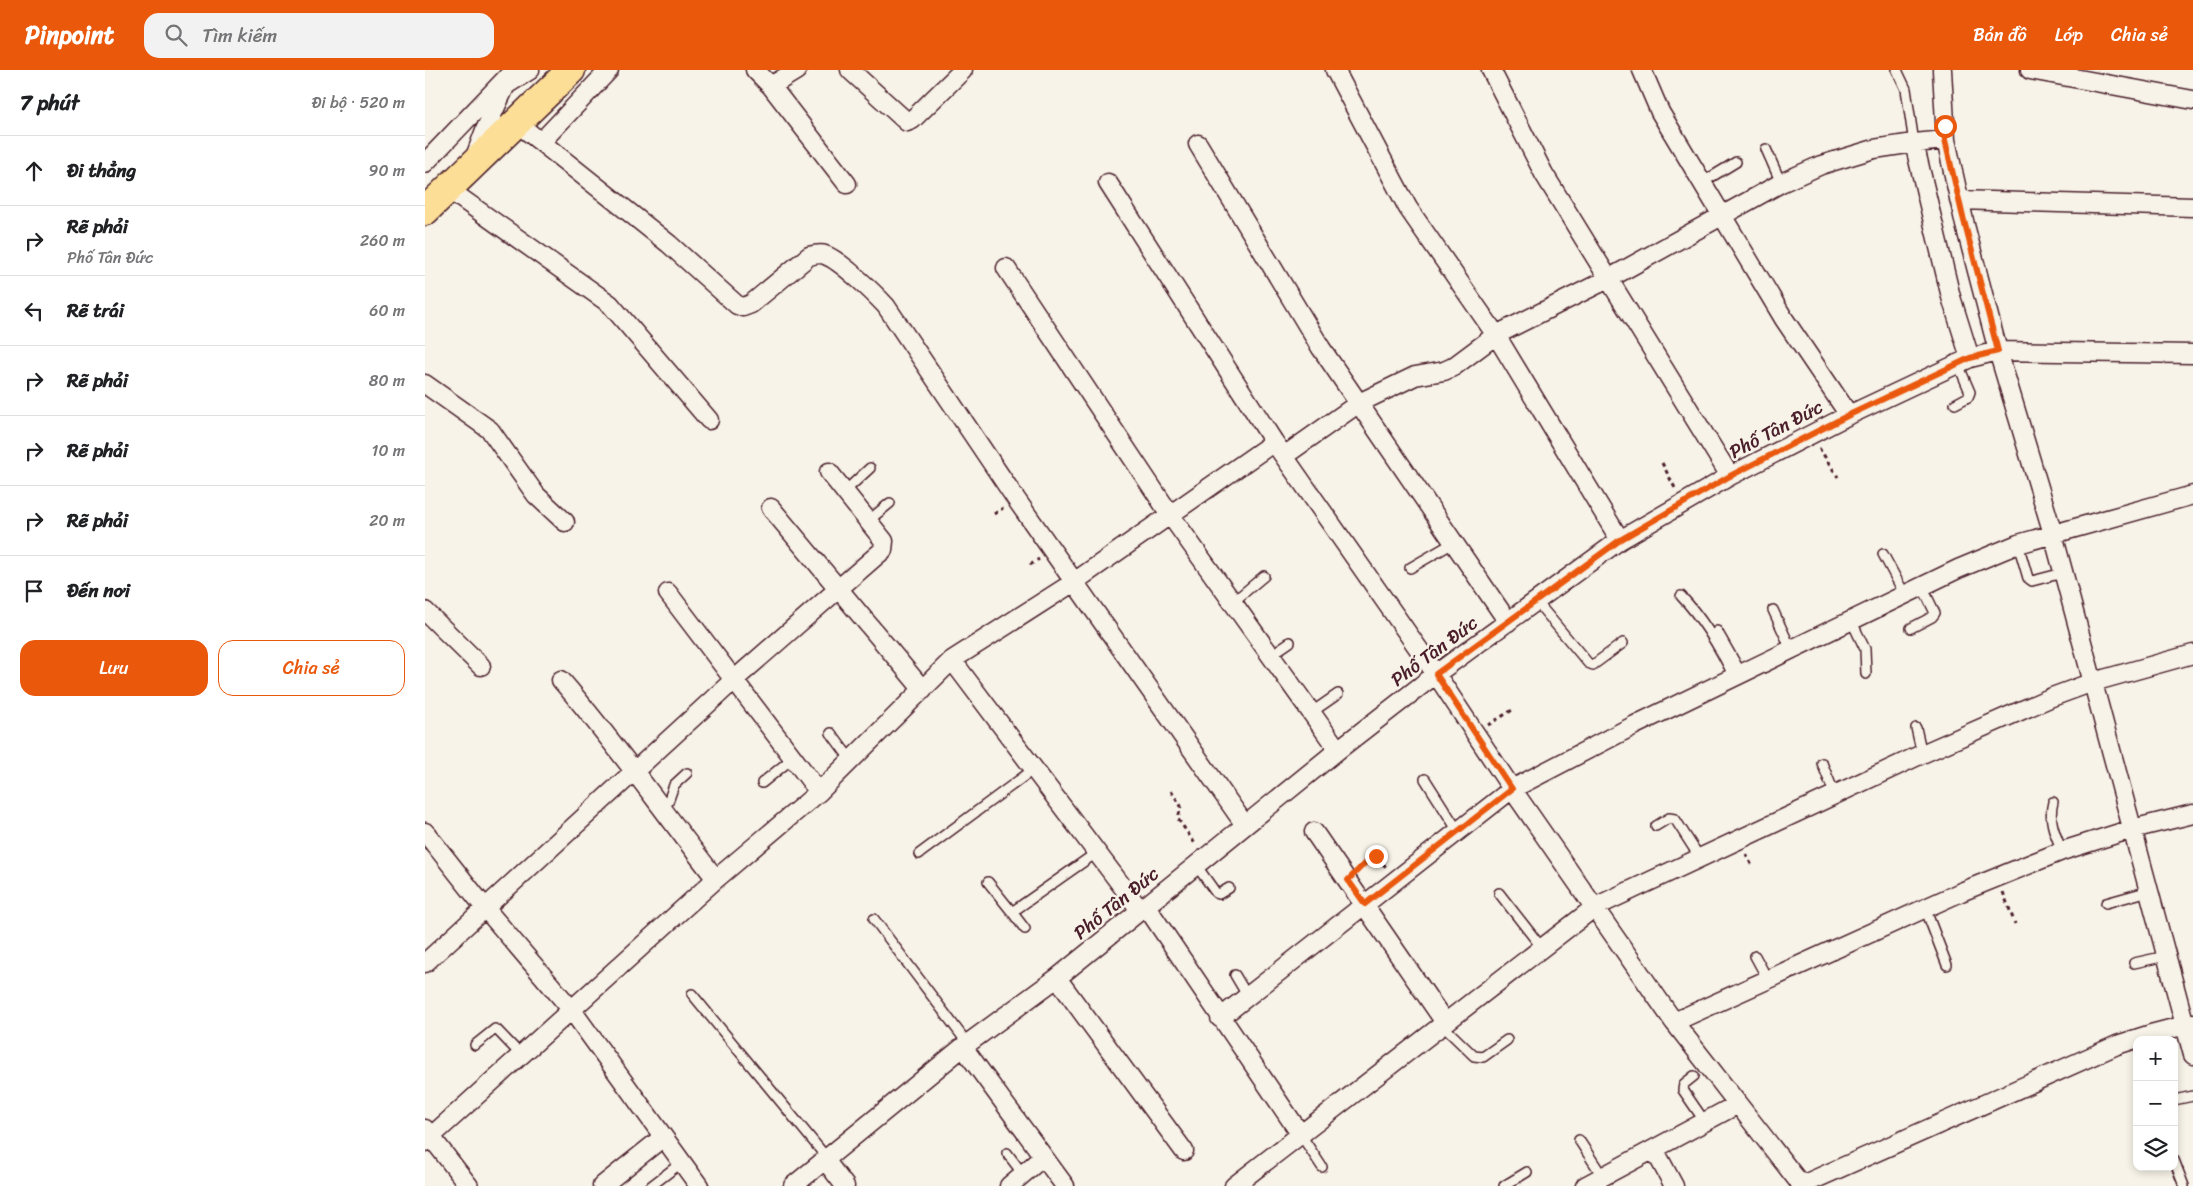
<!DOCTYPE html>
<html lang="vi">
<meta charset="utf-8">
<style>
:root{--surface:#fff;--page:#f2f2f2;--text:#202124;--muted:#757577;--line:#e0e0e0;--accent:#ea580c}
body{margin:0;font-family:Sriracha,sans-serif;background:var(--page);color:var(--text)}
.controls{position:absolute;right:15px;bottom:15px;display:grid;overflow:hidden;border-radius:10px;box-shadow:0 2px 8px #0003}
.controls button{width:45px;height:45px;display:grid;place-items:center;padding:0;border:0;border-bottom:1px solid var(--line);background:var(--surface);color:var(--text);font:25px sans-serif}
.stop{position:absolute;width:15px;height:15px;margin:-11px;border:4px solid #ea580c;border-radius:50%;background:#fff}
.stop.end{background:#ea580c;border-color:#fff;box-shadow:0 1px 5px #0008}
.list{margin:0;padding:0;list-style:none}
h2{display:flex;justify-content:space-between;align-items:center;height:65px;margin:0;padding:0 20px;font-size:21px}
h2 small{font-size:16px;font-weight:400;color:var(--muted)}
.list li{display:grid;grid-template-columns:32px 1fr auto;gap:15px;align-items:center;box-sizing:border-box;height:70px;padding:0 20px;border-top:1px solid var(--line)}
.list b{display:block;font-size:19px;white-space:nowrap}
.list p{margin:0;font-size:16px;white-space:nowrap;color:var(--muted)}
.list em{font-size:16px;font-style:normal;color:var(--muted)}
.actions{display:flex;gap:10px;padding:15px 20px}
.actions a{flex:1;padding:11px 0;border:1px solid var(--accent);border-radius:15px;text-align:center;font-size:18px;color:var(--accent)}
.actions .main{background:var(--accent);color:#fff}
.icon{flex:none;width:28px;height:28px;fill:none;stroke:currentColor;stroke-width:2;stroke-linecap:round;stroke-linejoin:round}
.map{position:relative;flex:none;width:1768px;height:1116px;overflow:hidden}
header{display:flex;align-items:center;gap:30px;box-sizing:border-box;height:70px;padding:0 25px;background:var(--accent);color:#fff}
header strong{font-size:24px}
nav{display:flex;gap:28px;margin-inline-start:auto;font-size:18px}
.search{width:350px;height:45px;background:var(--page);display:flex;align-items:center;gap:12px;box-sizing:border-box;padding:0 18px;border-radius:15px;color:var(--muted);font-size:19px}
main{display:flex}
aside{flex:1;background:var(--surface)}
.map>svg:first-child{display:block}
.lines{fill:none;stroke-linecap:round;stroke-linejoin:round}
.service-casing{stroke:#4a1f2b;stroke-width:12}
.minor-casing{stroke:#4a1f2b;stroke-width:21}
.primary-casing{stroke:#4a1f2b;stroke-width:31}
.path{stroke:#4a1f2b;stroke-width:3;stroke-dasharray:4 4;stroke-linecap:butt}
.service{stroke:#f7f3e8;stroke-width:9}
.minor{stroke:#f7f3e8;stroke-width:18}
.primary{stroke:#fcde96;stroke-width:28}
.route{stroke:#ea580c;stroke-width:6}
.labels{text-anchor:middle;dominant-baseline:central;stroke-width:5;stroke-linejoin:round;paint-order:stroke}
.street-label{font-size:19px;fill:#4a1f2b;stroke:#f7f3e8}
</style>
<header>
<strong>Pinpoint</strong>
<div class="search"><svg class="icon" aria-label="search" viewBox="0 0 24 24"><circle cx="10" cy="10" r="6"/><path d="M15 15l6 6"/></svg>Tìm kiếm</div>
<nav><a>Bản đồ</a><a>Lớp</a><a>Chia sẻ</a></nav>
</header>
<main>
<aside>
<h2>7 phút<small>Đi bộ · 520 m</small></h2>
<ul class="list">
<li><svg class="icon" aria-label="ahead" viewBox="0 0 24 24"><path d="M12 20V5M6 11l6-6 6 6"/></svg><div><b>Đi thẳng</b></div><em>90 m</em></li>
<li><svg class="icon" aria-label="right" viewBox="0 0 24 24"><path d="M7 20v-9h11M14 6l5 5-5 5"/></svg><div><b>Rẽ phải</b><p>Phố Tân Đức</p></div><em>260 m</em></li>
<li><svg class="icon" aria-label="left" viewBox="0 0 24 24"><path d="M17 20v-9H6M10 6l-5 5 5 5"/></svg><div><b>Rẽ trái</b></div><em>60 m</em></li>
<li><svg class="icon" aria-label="right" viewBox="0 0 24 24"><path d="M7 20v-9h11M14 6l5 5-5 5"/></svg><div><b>Rẽ phải</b></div><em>80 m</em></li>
<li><svg class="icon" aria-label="right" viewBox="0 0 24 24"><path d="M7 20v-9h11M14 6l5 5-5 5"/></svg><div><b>Rẽ phải</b></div><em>10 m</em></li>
<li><svg class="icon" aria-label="right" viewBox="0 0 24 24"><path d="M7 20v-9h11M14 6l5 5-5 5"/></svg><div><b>Rẽ phải</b></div><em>20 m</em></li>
<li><svg class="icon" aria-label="arrive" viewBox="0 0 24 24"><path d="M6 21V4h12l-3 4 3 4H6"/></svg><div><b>Đến nơi</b></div></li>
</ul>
<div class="actions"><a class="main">Lưu</a><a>Chia sẻ</a></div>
</aside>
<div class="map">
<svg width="1768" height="1116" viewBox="0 0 1768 1116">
<rect width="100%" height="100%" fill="#f7f3e8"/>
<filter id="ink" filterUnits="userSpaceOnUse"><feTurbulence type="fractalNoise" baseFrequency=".02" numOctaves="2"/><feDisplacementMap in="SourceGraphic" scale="10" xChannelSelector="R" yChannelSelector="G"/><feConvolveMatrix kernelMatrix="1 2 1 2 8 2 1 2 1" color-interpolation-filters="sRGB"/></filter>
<g filter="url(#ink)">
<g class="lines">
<defs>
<path id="service" d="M1472,0L1481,19L1489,73
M1341,79L1356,113
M1278,112L1311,92
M1530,334L1543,327L1545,322L1533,294
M419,422L445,398
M443,451L465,433
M1593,474L1603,508L1607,511L1638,503
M1458,484L1480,525
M985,498L1028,473
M1256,526C1278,549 1295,578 1309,607
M1111,531L1163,593L1168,595L1198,573
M808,532L839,506
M1348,540L1366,579
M1426,550L1440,579L1441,604
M1486,558L1507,547L1510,543L1497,516
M1292,561L1316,603
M846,585L865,572
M887,642L913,624
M1491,658L1497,684
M406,663L426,690
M1397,693L1410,725
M1000,709L1033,761
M337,713L369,687
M1628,732C1623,750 1630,764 1637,781
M236,739L243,732L249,715L262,703
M1231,756L1244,748L1250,749L1275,788
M494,784L609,699
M771,795L791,823L794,824L804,818
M563,812L587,842L671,783
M1074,823L1117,878
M1681,833L1724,821
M1500,838L1522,895
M587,842L600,859
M449,849L543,974
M1330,886L1343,910
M1709,893L1741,886
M810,905L823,927
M267,924L402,1088
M1016,954L1049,986L1058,987L1082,970
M50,975L70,959L72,960L96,985
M1269,1006L1259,1014L1258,1020L1280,1052
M1749,1030L1768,1026
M876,1065L897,1097
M1154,1070L1178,1107
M582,1083L598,1104
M1749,1090L1759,1116
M226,1116L256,1093
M1079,1116L1102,1102"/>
<path id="minor" d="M330,0L346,16L422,114
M425,0L482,52L487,50L538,0
M910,0L983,138L1071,265L1195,470
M1066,0L1119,104L1305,406
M1217,0L1235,42L1359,249L1424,345
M1517,0L1521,70L1540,155L1573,281L1628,464L1768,985
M1605,0L1768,30
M346,16L372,0
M92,53L244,174L312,235L318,237L326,234L384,186C388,185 395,183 400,185C415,190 449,223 461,236L591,429L820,755
M116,72L184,0
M1489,73L1521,70
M773,74L896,278L1083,552
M50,87L60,60L81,15L105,0
M0,93L89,0
M683,113L849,372L1011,604L1087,719L1249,952L1377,1116
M23,119L185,234L284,350
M1534,130L1768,137
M581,198L746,446L913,680
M0,314L65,360L111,425L140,452
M859,386L934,333L990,306L1019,301L1028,297L1071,265L1183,209L1356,113L1396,95L1449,79L1489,73L1526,227L1545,288
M346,438L498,620
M243,523L394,722
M0,541L56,596
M527,590L715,840
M136,610C191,673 239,743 291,809
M0,762L60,838L146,939L274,1116
M889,762L1019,951
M721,836L876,1065
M0,893L310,609L458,480L459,471L404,402
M632,908L759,1081
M795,948L1087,719L1210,655L1533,499L1593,474L1768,425
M1249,952L1536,822L1637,781L1707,759L1768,744
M538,977L640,1116
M0,1059L44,1116
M0,1072L291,809L394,722L527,590L649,512L849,372
M1229,1079L1249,1116
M400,1090L420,1116
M1377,1115L1692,975L1726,964L1768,953
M177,1116L237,1068
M368,1116L538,977L632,908L913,680L1011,604L1195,470L1305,406L1424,345L1545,288L1573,281L1768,284
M584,1116L618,1087
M809,1116L1170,837L1497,684L1627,627L1668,612L1768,584
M1160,1116L1313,1034"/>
<path id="primary" d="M0,141L146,0"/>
</defs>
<use href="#service" class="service-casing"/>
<use href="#minor" class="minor-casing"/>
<use href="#primary" class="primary-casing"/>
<path class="path" d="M1394,378L1413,407
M1237,393L1251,420
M569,444L578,438
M605,495L614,489
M1063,655L1089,639
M746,721L756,736L753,749L771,775
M1321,784L1328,798
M934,798L945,787L951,786L961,797
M1578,822L1590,854"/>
<use href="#service" class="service"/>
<use href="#minor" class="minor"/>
<use href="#primary" class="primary"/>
</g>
</g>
<g class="lines" filter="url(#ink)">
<path class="route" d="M951,786L946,787L923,810L940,834L1087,719L1011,604L1195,470L1305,406L1424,345L1545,288L1573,281L1537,143L1520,70V56"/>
</g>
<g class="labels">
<g class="street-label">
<text transform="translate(1351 359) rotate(-28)">Phố Tân Đức</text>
<text transform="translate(1009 581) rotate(-37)">Phố Tân Đức</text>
<text transform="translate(691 833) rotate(-39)">Phố Tân Đức</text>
</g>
</g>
</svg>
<div class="controls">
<button>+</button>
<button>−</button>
<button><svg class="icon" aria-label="layers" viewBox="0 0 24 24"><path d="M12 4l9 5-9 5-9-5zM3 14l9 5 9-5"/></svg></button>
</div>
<div class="stop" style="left:1520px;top:56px"></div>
<div class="stop end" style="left:951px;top:786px"></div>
</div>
</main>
